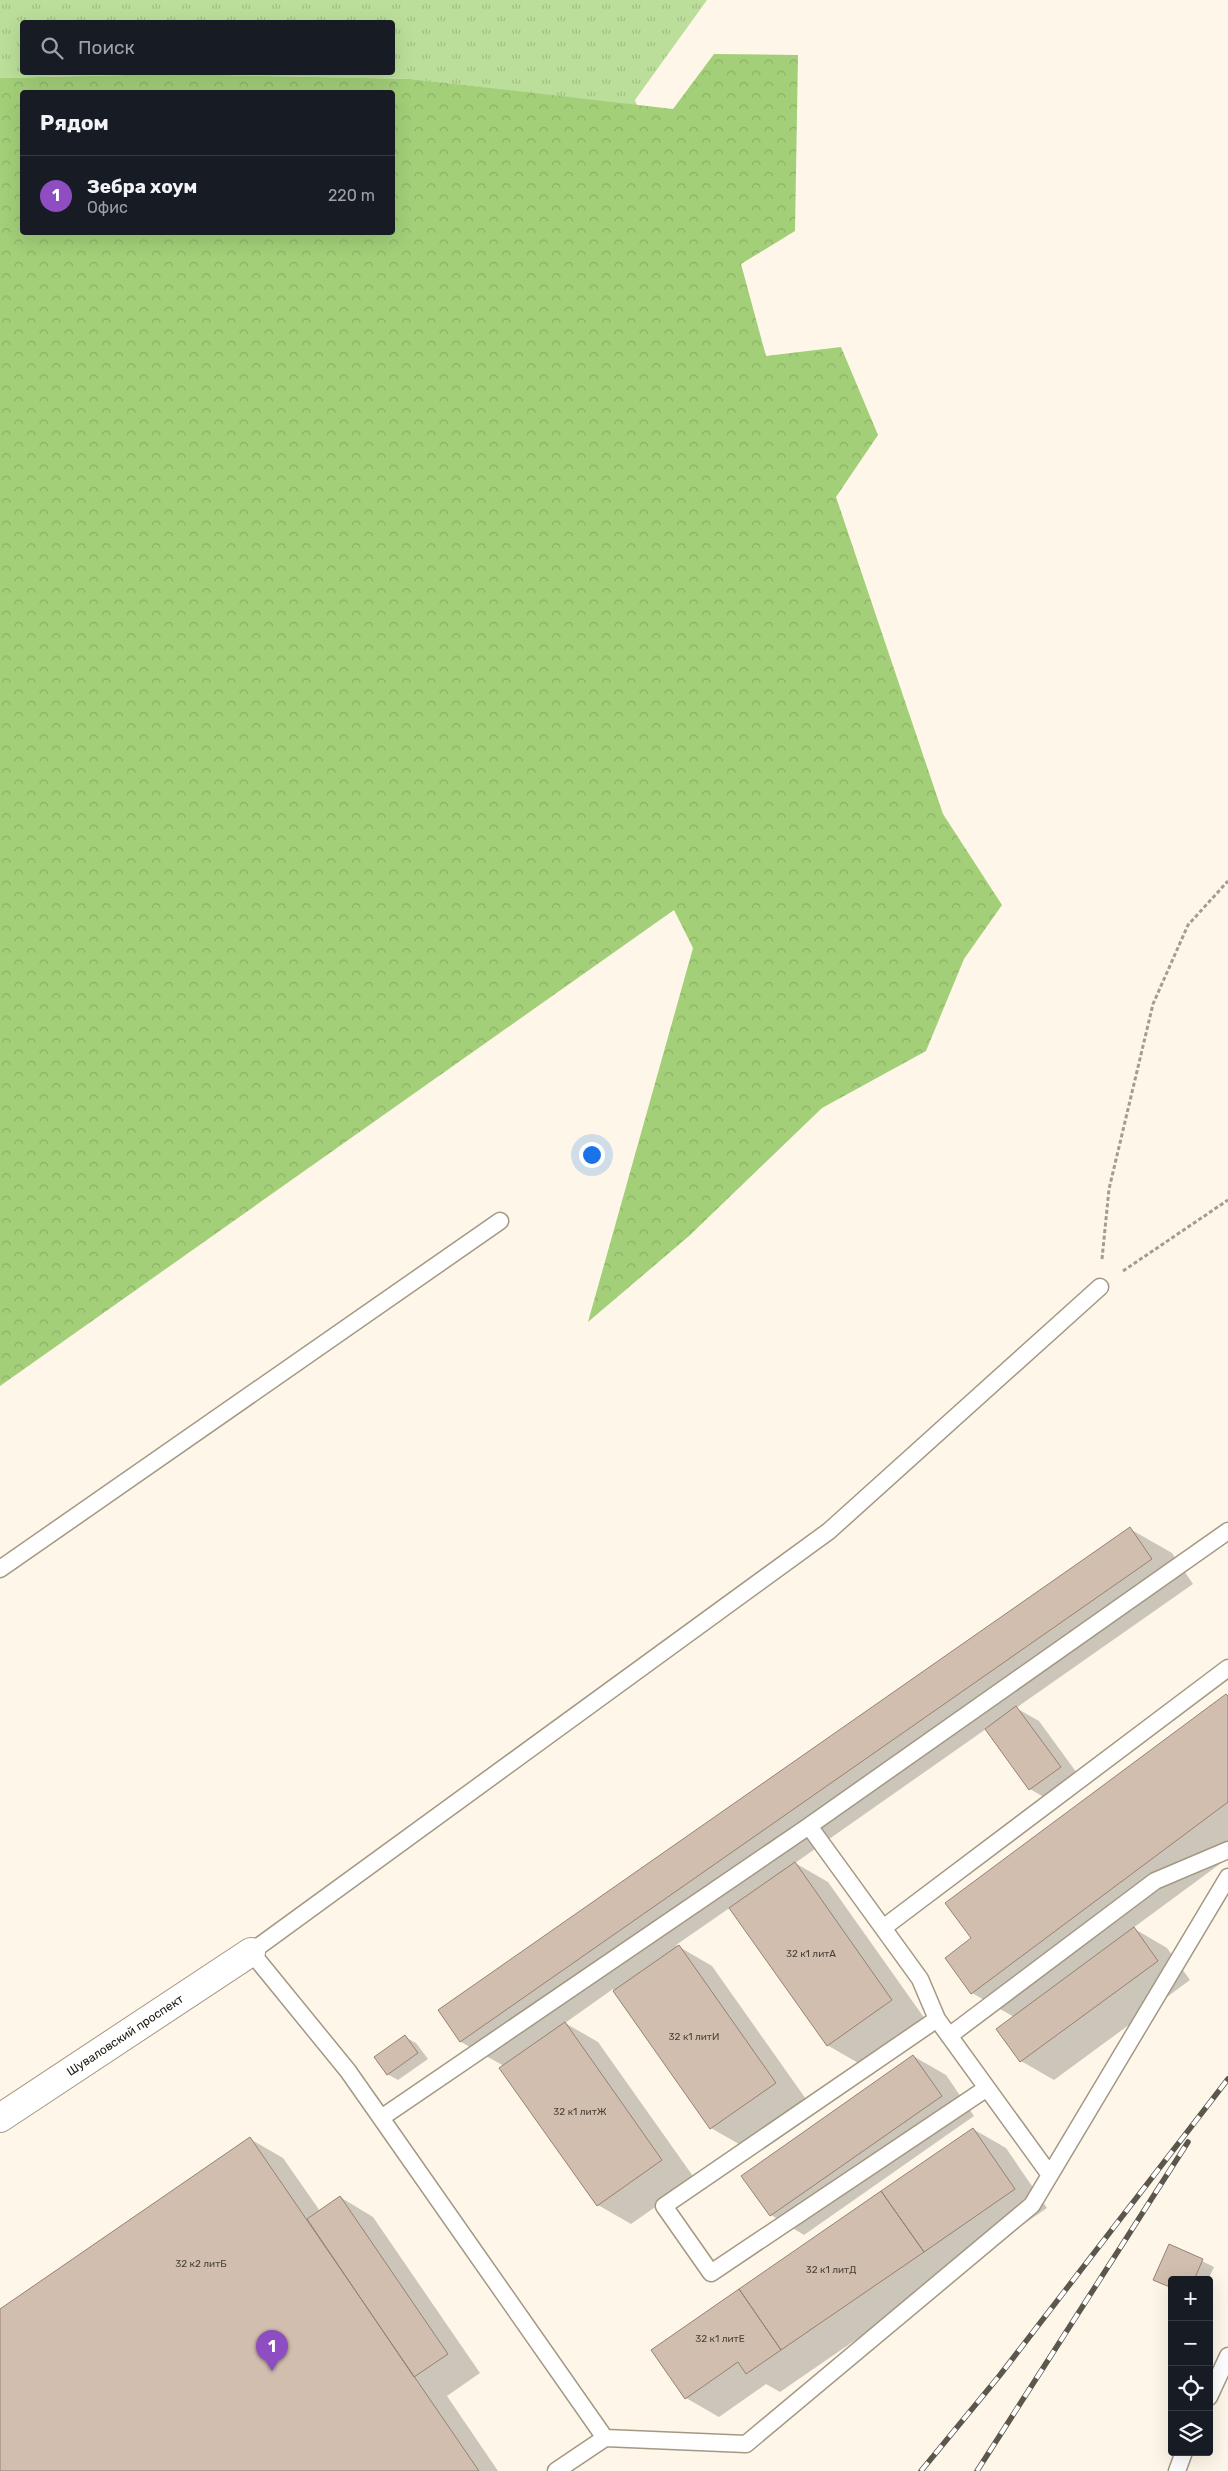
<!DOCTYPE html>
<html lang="ru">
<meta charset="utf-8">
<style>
:root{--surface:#171b24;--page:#242831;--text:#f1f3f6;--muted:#9ea1a6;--line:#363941;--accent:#8f4dc2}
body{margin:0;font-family:Rubik,sans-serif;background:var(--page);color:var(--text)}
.controls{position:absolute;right:15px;bottom:15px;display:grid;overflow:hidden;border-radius:5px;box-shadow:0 5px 20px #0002}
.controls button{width:45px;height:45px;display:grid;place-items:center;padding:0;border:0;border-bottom:1px solid var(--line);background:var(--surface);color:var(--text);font:25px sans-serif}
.you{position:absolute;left:591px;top:1154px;width:18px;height:18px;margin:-12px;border:4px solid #fff;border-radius:50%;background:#1a73e8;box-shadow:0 0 0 8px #1a73e833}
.badge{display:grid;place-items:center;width:32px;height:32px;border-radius:50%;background:var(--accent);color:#fff;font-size:16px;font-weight:700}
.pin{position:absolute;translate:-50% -41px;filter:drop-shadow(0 1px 2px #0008)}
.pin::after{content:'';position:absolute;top:26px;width:18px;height:15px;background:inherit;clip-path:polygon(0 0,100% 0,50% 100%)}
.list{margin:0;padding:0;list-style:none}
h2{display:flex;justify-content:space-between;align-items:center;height:65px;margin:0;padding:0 20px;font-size:21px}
h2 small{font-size:16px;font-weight:400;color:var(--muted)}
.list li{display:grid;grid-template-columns:32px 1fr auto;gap:15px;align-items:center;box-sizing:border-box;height:80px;padding:0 20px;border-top:1px solid var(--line)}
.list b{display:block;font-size:19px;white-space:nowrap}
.list p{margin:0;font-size:16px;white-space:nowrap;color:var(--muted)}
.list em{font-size:16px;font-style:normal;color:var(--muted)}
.icon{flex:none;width:28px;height:28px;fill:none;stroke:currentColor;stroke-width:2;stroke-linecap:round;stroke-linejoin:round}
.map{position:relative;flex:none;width:1228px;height:2471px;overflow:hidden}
.search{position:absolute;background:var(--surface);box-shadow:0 5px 20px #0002;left:20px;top:20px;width:375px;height:55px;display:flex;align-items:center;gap:12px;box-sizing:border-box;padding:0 18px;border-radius:5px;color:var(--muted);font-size:19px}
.panel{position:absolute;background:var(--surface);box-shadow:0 5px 20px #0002;left:20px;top:90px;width:375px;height:145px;border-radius:5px}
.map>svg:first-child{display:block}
.grass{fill:url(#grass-tufts);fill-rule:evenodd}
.forest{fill:url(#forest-crowns);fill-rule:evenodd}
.shadow{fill:#0003}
.building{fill:#d2beae;stroke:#958273}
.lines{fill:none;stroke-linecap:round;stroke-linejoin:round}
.lane-casing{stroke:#a39883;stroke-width:19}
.street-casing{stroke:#a39883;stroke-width:30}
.path{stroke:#a39d91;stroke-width:3;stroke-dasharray:4 2.5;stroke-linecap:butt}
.lane{stroke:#fff;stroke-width:16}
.street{stroke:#fff;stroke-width:28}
.rail-casing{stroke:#5c574d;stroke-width:5.5}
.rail{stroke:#fff;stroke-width:4;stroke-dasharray:11;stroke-linecap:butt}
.labels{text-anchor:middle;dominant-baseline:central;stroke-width:5;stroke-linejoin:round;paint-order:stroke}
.number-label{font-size:10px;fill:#494137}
.street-label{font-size:12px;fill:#1b170f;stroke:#fff}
</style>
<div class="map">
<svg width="1228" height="2471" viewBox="0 0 1228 2471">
<defs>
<pattern id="grass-tufts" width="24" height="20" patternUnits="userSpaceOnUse" patternTransform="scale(1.25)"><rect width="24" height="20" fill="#bbdf9a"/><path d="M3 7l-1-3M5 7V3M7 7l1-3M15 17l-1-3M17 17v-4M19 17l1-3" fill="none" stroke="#a0bf84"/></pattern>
<pattern id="forest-crowns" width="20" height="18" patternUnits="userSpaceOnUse" patternTransform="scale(1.25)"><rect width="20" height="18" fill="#a3cf78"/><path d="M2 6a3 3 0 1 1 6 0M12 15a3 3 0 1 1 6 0" fill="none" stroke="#8cb167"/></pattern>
</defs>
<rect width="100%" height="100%" fill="#fef7e9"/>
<path class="grass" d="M0,0H707L635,100L637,106L411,79L169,74L0,78ZM22,22H392V72H22Z"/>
<path class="forest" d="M714,54L798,55L795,231L741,264L766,356L841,347L878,435L836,497L943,814L1002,905L964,959L926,1051L822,1108L689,1236L588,1322L693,948L674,910L0,1386V78L169,74L411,79L673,109ZM22,92H392V232H22Z"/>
<path class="shadow" d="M1130,1529L1172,1553L1193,1584L1016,1708L1039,1721L1082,1780L1052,1802L1030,1789L986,1729L795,1863L828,1882L925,2019L860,2064L827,2045L731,1907L676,1945L712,1966L808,2102L744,2147L711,2128L613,1989L565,2023L598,2042L695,2179L631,2224L598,2205L504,2066L461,2042L440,2011Z
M1228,1696V1858L1133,1928L1167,1948L1190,1980L1054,2080L1021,2061L998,2029L1014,2017L972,1993L973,1938Z
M405,2037L416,2043L428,2059L398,2080L387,2074Z
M913,2056L946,2075L974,2116L804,2235L771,2215L743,2176Z
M973,2129L1006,2148L1047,2208L780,2392L766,2384L719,2417L686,2398Z
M250,2139L283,2158L320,2211L340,2197L373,2217L480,2373L447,2396L498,2471H0V2310Z
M1170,2245L1214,2267L1208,2280H1172V2288L1155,2279Z"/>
<path class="building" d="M1130,1527L1152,1559L460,2042L438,2010Z
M1226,1694L1228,1696V1802L971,1994L945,1958L971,1938L945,1903Z
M1016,1706L1061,1767L1029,1790L985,1729Z
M795,1862L892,2000L827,2046L729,1908Z
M1134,1927L1158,1961L1020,2062L996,2029Z
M679,1945L776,2083L710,2129L613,1991Z
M565,2022L662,2160L597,2206L499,2068Z
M405,2035L418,2053L387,2075L374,2057Z
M913,2055L942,2096L770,2216L741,2176Z
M973,2128L1015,2189L924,2252L881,2191Z
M250,2137L479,2471H0V2309Z
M881,2191L924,2252L781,2350L739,2289Z
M340,2196L448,2354L414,2377L307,2219Z
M1169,2244L1203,2259L1194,2280H1172V2288L1153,2280Z
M739,2289L781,2350L746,2374L738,2362L685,2399L651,2350Z"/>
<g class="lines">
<defs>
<path id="lane" d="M0,1569L500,1221
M883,1928L1228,1668
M937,2019L664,2206L711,2273L987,2088
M949,2036L1155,1881L1228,1850
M381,2118L348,2071L251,1952L829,1531L1100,1287
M1050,2175L937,2019L920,1979L809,1826L1228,1531
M1209,2397L1228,2356
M605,2438L381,2118L809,1826
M556,2471L605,2438L746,2444L1032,2205L1228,1877
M1177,2471L1184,2452"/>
<g id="street">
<path id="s1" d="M0,2118L251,1952"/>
</g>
</defs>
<use href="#lane" class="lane-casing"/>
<use href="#street" class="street-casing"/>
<path class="path" d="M1102,1259L1109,1189L1153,1004L1188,925L1228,881
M1123,1271L1228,1200"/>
<use href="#lane" class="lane"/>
<use href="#street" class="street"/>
<defs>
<path id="rail" d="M921,2471L1000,2375L1228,2079
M977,2471L1188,2142"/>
</defs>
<use href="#rail" class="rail-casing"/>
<use href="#rail" class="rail"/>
</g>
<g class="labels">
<g class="number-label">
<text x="811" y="1954">32 к1 литА</text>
<text x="694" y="2037">32 к1 литИ</text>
<text x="580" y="2112">32 к1 литЖ</text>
<text x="201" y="2264">32 к2 литБ</text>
<text x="831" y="2270">32 к1 литД</text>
<text x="720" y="2339">32 к1 литЕ</text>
</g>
<g class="street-label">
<text stroke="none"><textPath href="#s1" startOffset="150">Шуваловский проспект</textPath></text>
</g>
</g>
</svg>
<div class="controls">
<button>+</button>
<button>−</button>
<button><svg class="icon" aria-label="locate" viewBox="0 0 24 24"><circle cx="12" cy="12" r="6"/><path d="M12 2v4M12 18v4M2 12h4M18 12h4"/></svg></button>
<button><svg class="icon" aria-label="layers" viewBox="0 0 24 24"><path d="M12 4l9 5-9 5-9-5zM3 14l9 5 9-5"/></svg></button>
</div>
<div class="you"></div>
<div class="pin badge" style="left:272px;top:2371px">1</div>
<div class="search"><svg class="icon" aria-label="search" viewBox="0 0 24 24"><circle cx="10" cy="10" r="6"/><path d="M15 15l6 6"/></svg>Поиск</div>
<section class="panel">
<h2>Рядом<small></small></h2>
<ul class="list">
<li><span class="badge">1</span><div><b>Зебра хоум</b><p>Офис</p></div><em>220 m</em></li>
</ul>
</section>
</div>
